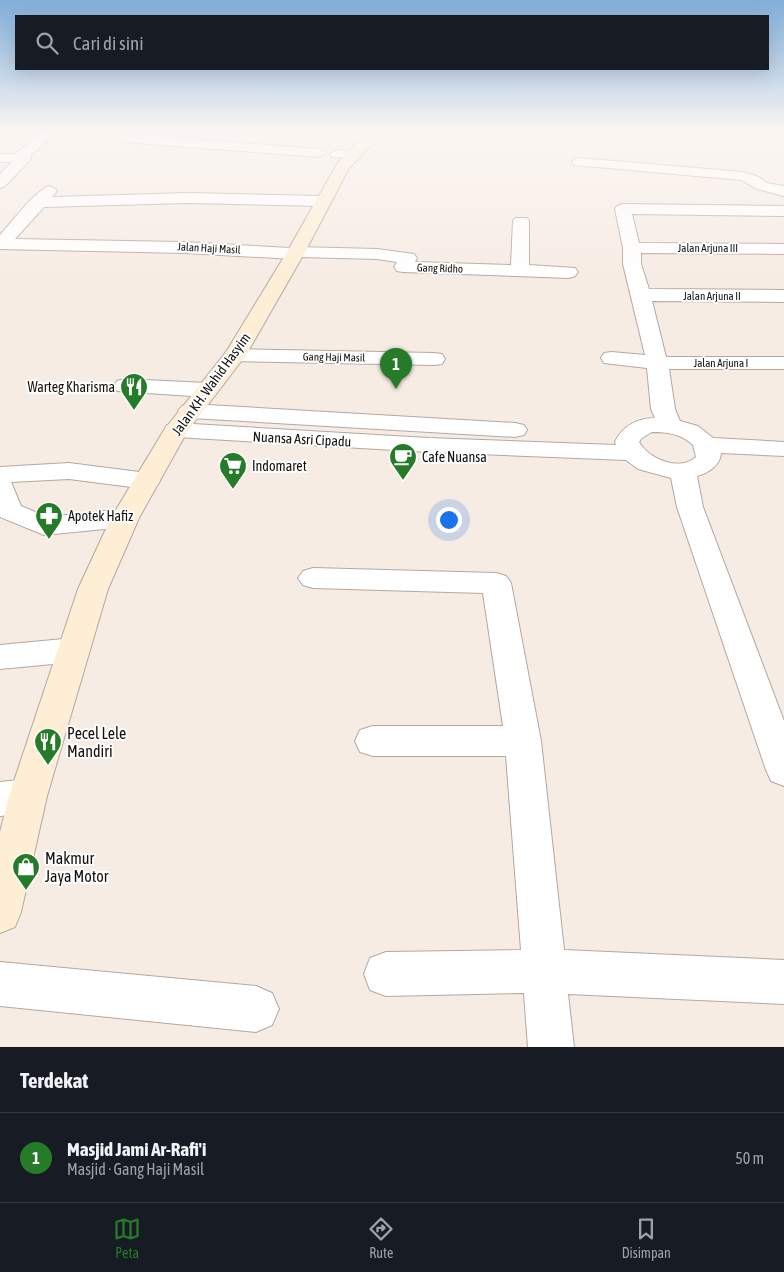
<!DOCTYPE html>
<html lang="id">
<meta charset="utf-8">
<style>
:root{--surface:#171b24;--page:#242831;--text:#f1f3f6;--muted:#9ea1a6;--line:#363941;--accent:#267b28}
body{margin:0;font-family:"Asap Condensed",sans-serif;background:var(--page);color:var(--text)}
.you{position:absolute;left:448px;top:519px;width:18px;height:18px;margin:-12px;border:4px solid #fff;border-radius:50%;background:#1a73e8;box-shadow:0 0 0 8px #1a73e833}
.badge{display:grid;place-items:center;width:32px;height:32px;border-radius:50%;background:var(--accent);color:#fff;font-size:16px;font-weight:700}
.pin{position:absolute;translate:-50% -41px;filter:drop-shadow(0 1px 2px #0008)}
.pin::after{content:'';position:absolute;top:26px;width:18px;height:15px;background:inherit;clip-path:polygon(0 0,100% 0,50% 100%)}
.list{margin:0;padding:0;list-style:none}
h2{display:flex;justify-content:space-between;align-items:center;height:65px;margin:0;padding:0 20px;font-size:21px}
h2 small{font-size:16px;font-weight:400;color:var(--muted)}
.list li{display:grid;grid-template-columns:32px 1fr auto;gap:15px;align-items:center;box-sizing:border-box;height:90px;padding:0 20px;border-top:1px solid var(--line)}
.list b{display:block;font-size:19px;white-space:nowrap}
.list p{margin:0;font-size:16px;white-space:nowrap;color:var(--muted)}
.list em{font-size:16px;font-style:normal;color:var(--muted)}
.icon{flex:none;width:28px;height:28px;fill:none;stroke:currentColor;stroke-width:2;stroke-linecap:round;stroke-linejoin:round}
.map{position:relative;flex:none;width:784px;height:1047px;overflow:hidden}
.search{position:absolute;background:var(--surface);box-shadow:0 5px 20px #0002;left:15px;right:15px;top:15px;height:55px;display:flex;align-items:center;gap:12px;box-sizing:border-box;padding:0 18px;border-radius:0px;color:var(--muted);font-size:19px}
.sheet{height:155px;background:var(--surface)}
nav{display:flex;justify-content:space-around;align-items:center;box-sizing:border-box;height:70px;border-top:1px solid var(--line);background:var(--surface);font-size:14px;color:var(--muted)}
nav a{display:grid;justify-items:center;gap:2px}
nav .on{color:var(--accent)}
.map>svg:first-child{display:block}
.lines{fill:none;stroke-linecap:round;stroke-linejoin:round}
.street-casing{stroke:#b3a8a1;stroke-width:2}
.secondary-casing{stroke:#b3a8a1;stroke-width:2}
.street{fill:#fff;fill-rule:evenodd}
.secondary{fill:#feeed6;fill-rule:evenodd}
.labels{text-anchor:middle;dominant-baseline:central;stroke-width:4;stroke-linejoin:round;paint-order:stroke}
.far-street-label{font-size:11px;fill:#13100d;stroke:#fff}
.street-label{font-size:14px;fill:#13100d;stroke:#fff}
.poi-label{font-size:14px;fill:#13100d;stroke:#fff;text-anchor:start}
.near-poi-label{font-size:16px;fill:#13100d;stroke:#fff;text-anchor:start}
</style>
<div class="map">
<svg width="784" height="1047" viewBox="0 0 784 1047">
<rect width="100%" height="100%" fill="#f7ece4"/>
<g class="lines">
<defs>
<path id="street" d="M41,133H56L30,156L31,158L29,161L5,186L0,188V174L12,162H0V154H15Z
M114,133L319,149L326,153L319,157L135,143L122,141Z
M337,150L357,152L359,155L357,158L332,157L330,154Z
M579,158L743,172L759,177L767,183L784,186V196L757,189L741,180L574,165L572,162L574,159Z
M49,186L54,188L57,191L52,197L187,193L323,196L329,198L331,201L329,204L323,206L187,203L44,207L15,239L184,242L290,248L296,247L377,249L414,254L417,258L415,262L511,265L513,221L515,218H527L529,221V265L575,268L578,272L575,276L569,278L403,272L397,271L394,267L397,262L377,259L301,257L294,259L184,253L0,249V235C10,224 37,189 49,186Z
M623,204L784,206V216L632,214L639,243L784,244V254L641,253V264L649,289L784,290V302L652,301L666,357H784V369H669L675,409L680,421L698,426L713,438L784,442V456L721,453C720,466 708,473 697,476L703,507L784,721V786L771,781L766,770L677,507L671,478L638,469L626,460L428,452L176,437L167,435L164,430L167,425L176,423L428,438L616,445L615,442C622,426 638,418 655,418L651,409L647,368L604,363L601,358L604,353L612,352L645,355L623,264V248L615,209L617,206ZM652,432C668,432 681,434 693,445L696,457C679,472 649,459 639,442L642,438Z
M235,349L434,353L442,354L445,359L442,364L434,365L235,361L227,360L224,355L227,350Z
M125,379L207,383L215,385L218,390L215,395L207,397L117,391L114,386L117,381Z
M190,404L515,423L524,425L527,430L524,435L515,437L190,418L182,416L178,411L182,406Z
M69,463L147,473L156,475L160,481L156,487L147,489L69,479L11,482L21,506L47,517L125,509L135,512L139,518L135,524L125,527L44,535L0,517V467Z
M313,568L496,573L506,576L511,583L541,741L564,950L784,960V1004L568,994L574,1047H528L524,993L386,996L370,990L364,974L370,958L386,952L521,950L506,756H373L360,752L355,741L360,730L373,726H503L483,593L313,588L303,585L298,578L303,571Z
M74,638L85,641L90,650L85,659L74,662L0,669V645Z
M28,779L41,784L47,796L41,808L28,813L0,816V782Z
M0,962L256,986L272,993L279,1009L272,1025L256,1032L0,1006Z"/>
<path id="secondary" d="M369,133H384L349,168L305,252L246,355L187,432L139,518L108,589L47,796L21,912L15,927L0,933V832L9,796L78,589L111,518L164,430L226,352L287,252L337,164L347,152Z"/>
</defs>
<use href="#street" class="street-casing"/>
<use href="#secondary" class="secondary-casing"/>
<use href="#street" class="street"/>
<use href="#secondary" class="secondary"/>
</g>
<linearGradient id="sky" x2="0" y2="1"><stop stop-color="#81aeda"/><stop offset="0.47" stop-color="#fbf6f3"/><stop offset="1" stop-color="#fbf6f3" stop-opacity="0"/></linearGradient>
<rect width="784" height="280" fill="url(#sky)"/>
<defs>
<symbol id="restaurant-pin" viewBox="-11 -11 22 30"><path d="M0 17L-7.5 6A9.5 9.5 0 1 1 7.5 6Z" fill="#267b28" stroke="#fff"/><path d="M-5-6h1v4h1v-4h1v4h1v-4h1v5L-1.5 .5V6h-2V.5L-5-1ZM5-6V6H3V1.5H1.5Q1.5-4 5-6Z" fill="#fff"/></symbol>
<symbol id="cafe-pin" viewBox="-11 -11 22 30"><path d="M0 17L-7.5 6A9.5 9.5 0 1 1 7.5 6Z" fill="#267b28" stroke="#fff"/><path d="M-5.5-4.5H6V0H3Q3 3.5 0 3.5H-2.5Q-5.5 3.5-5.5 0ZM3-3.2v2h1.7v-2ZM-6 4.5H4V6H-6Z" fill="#fff"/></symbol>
<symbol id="supermarket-pin" viewBox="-11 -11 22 30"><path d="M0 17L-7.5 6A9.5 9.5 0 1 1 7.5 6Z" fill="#267b28" stroke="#fff"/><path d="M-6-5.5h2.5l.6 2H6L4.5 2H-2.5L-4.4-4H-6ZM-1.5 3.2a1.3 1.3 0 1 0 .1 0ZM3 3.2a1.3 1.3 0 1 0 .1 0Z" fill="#fff"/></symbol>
<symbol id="pharmacy-pin" viewBox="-11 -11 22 30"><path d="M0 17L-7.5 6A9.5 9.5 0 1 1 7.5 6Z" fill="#267b28" stroke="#fff"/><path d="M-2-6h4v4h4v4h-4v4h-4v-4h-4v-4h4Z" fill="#fff"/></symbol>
<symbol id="shop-pin" viewBox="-11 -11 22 30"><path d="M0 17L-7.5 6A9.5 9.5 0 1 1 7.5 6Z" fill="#267b28" stroke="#fff"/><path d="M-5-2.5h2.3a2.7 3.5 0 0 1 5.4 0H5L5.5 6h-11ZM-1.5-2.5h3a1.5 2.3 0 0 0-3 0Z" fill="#fff"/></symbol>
</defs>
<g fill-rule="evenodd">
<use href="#restaurant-pin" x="118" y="371" width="32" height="43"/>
<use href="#cafe-pin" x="387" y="441" width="32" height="43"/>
<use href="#supermarket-pin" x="217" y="450" width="32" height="43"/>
<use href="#pharmacy-pin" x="33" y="500" width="32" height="43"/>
<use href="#restaurant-pin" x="32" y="726" width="32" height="43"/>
<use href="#shop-pin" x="10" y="851" width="32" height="43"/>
</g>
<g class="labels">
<g class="far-street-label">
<text transform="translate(209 248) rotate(3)">Jalan Haji Masil</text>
<text x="708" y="248">Jalan Arjuna III</text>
<text transform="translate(440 268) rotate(2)">Gang Ridho</text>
<text x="712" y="296">Jalan Arjuna II</text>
<text transform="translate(334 357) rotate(1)">Gang Haji Masil</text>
<text x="721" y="363">Jalan Arjuna I</text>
</g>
<g class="street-label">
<text transform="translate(211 384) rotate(-54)">Jalan KH. Wahid Hasyim</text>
<text transform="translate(302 439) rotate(3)">Nuansa Asri Cipadu</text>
</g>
<g class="poi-label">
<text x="115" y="387" text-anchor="end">Warteg Kharisma</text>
<text x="422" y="457">Cafe Nuansa</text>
<text x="252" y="466">Indomaret</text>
<text x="68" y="516">Apotek Hafiz</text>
</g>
<g class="near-poi-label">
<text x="67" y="733">Pecel Lele<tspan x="67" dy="18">Mandiri</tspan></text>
<text x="45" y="858">Makmur<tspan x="45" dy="18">Jaya Motor</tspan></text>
</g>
</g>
</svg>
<div class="you"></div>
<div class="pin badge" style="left:396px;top:389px">1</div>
<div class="search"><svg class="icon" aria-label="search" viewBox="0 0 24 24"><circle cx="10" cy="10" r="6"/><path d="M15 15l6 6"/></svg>Cari di sini</div>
</div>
<section class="sheet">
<h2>Terdekat<small></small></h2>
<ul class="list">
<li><span class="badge">1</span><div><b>Masjid Jami Ar-Rafi'i</b><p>Masjid · Gang Haji Masil</p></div><em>50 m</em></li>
</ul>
</section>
<nav>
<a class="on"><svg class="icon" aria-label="map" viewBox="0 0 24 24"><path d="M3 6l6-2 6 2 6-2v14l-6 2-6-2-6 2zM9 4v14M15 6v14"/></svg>Peta</a>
<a><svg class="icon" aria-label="directions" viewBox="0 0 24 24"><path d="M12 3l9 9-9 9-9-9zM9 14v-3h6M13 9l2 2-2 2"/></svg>Rute</a>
<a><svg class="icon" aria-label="saved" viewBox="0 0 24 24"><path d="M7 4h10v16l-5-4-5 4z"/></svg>Disimpan</a>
</nav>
